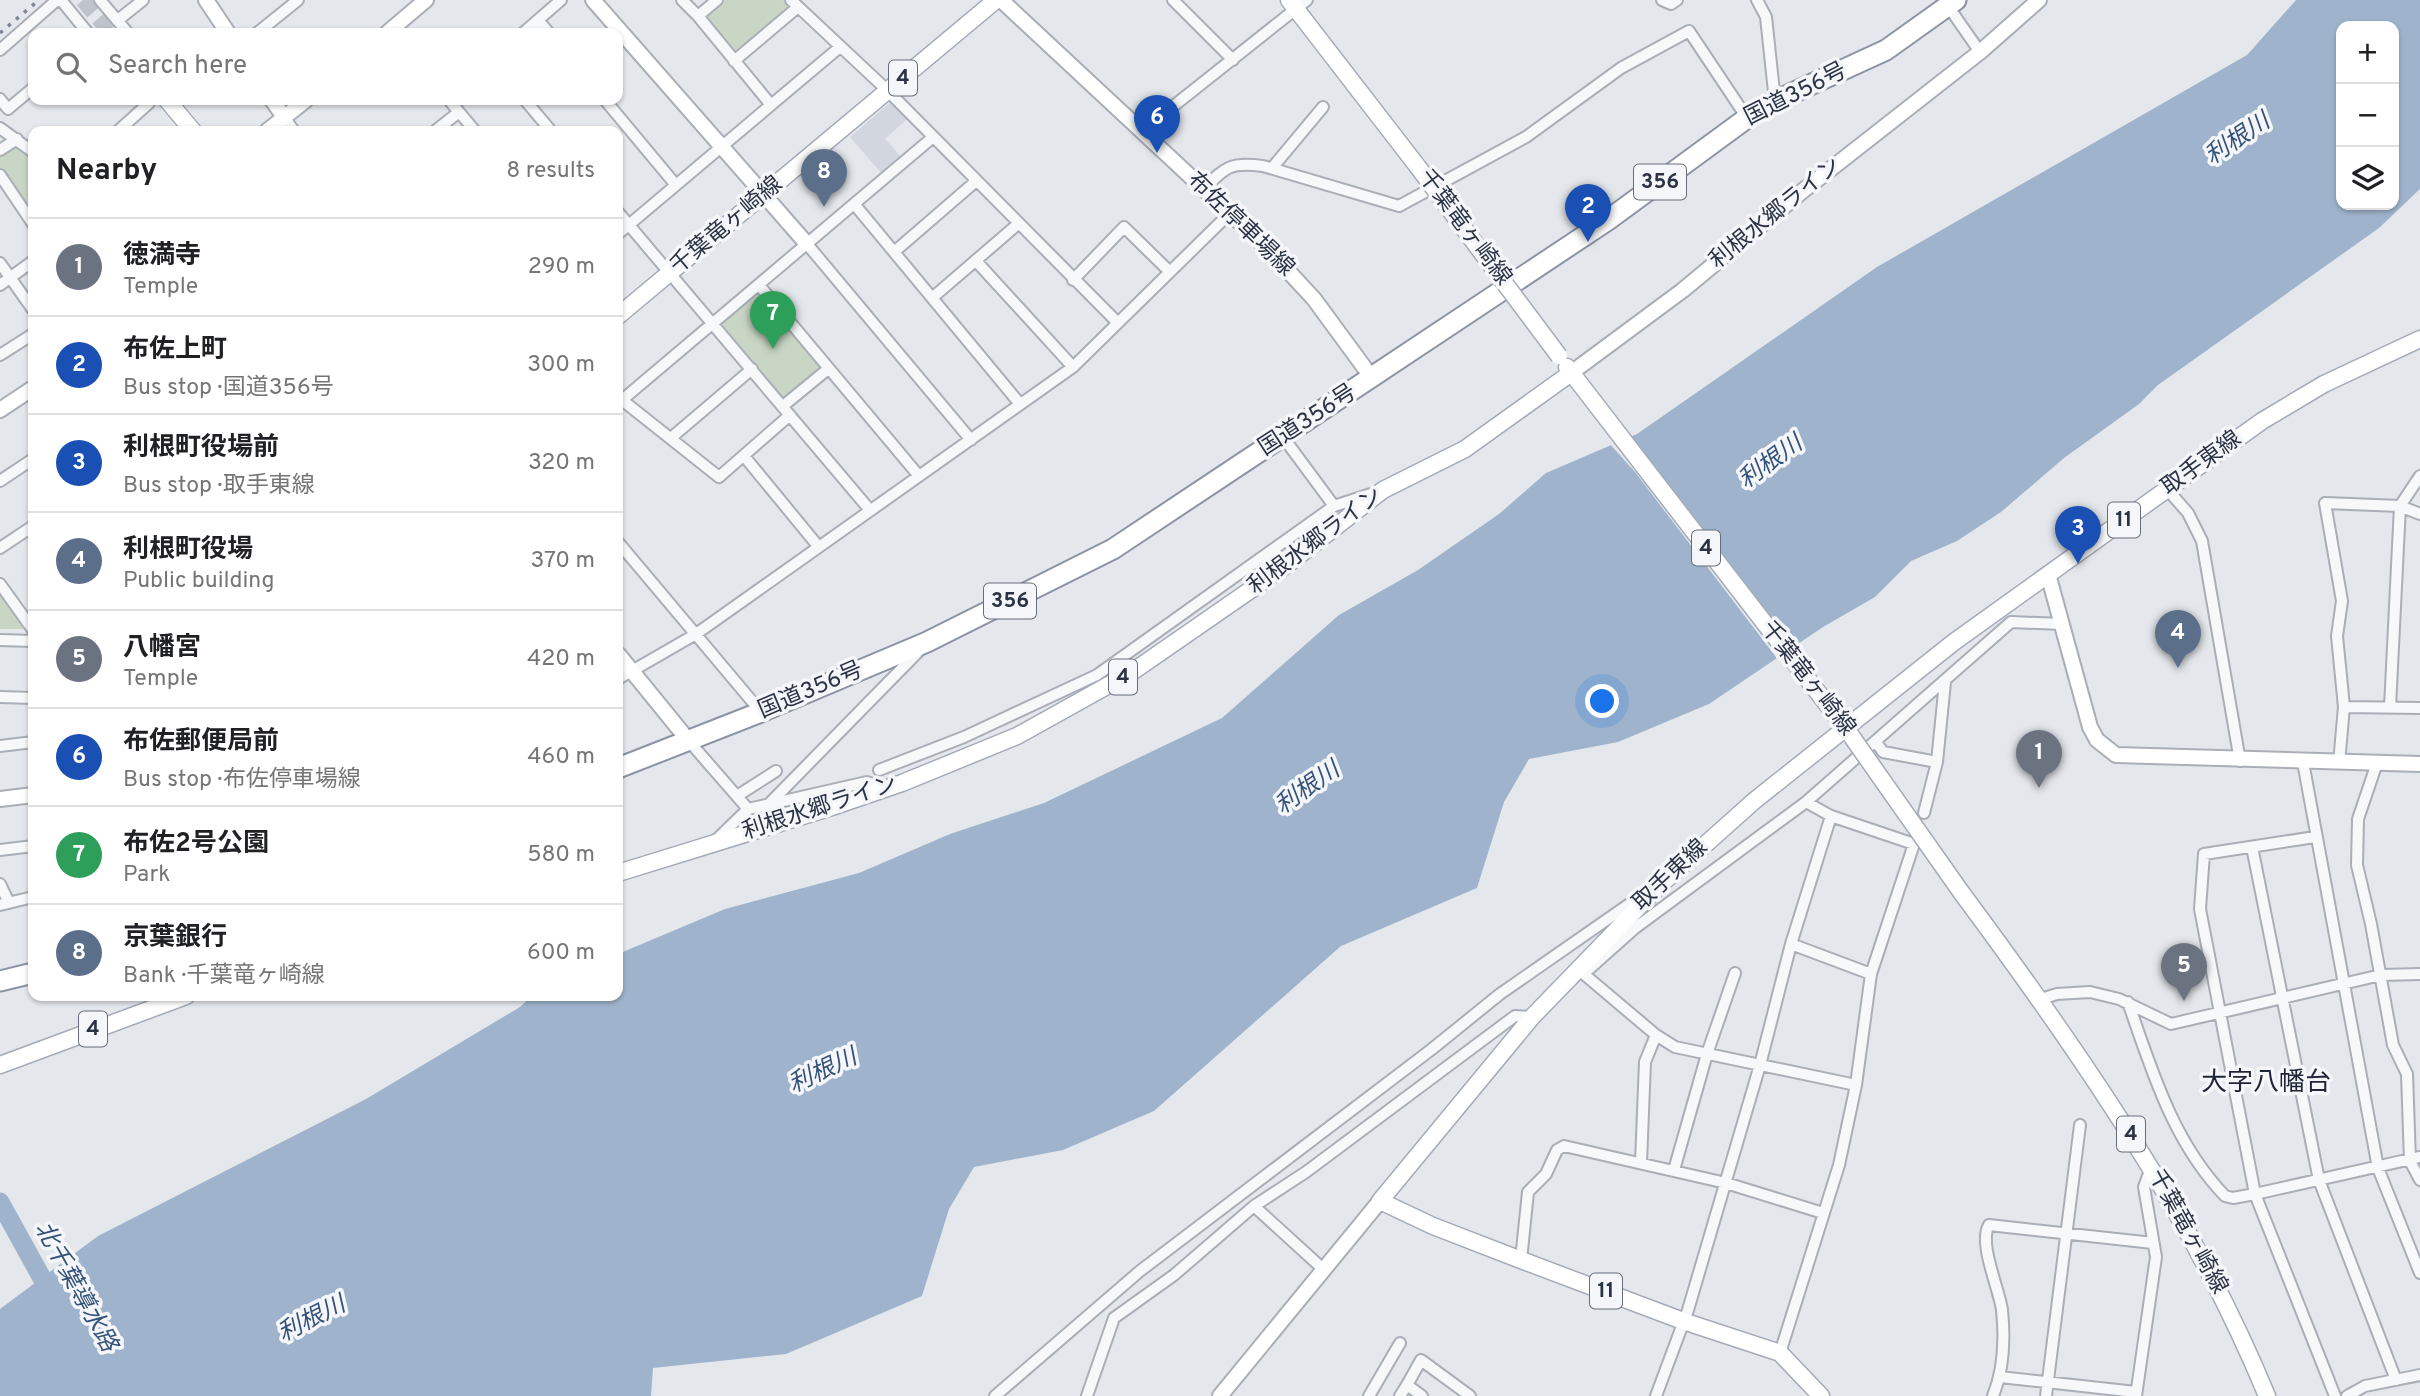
<!DOCTYPE html>
<meta charset="utf-8">
<style>
:root{--surface:#fff;--page:#f6f6f6;--text:#202124;--muted:#757577;--line:#e0e0e0;--accent:#d1495b}
body{margin:0;font-family:Overpass,"Noto Sans JP",sans-serif;background:var(--page);color:var(--text)}
.controls{position:absolute;right:21px;top:21px;display:grid;overflow:hidden;border-radius:14px;box-shadow:0 2px 5px #0004}
.controls button{width:63px;height:63px;display:grid;place-items:center;padding:0;border:0;border-bottom:2px solid var(--line);background:var(--surface);color:var(--text);font:35px sans-serif}
.you{position:absolute;left:1603px;top:702px;width:24px;height:24px;margin:-18px;border:5px solid #fff;border-radius:50%;background:#1a73e8;box-shadow:0 0 0 10px #1a73e833}
.badge{display:grid;place-items:center;width:46px;height:46px;border-radius:50%;background:var(--accent);color:#fff;font-size:23px;font-weight:700}
.pin{position:absolute;translate:-50% -58px;filter:drop-shadow(0 2px 4px #0008)}
.pin::after{content:'';position:absolute;top:37px;width:24px;height:21px;background:inherit;clip-path:polygon(0 0,100% 0,50% 100%)}
.list{margin:0;padding:0;list-style:none}
h2{display:flex;justify-content:space-between;align-items:center;height:91px;margin:0;padding:0 28px;font-size:30px}
h2 small{font-size:23px;font-weight:400;color:var(--muted)}
.list li{display:grid;grid-template-columns:46px 1fr auto;gap:21px;align-items:center;box-sizing:border-box;height:98px;padding:0 28px;border-top:2px solid var(--line)}
.list b{display:block;font-size:26px;white-space:nowrap}
.list p{margin:0;font-size:23px;white-space:nowrap;color:var(--muted)}
.list em{font-size:23px;font-style:normal;color:var(--muted)}
.icon{flex:none;width:38px;height:38px;fill:none;stroke:currentColor;stroke-width:2;stroke-linecap:round;stroke-linejoin:round}
.map{position:relative;flex:none;width:2420px;height:1396px;overflow:hidden}
.search{position:absolute;background:var(--surface);box-shadow:0 2px 5px #0004;left:28px;top:28px;width:595px;height:77px;display:flex;align-items:center;gap:18px;box-sizing:border-box;padding:0 24px;border-radius:14px;color:var(--muted);font-size:26px}
.panel{position:absolute;background:var(--surface);box-shadow:0 2px 5px #0004;left:28px;top:126px;width:595px;height:875px;border-radius:14px}
.map>svg:first-child{display:block}
.built{fill:#d2d6de}
.park{fill:#c9d6c5}
.water{fill:#9fb4cc;fill-rule:evenodd}
.pier{fill:#e4e7ec}
.lines{fill:none;stroke-linecap:round;stroke-linejoin:round}
.river{stroke:#9fb4cc;stroke-width:19}
.primary-tunnel{stroke:#bfc3cb;stroke-width:16;stroke-dasharray:16 8;stroke-linecap:butt}
.street-casing{stroke:#a9aeb7;stroke-width:14}
.secondary-casing{stroke:#a9aeb7;stroke-width:18}
.primary-casing{stroke:#a3abb8;stroke-width:19}
.highway-casing{stroke:#8b94a3;stroke-width:23}
.street{stroke:#f7f8fa;stroke-width:10}
.secondary{stroke:#fff;stroke-width:14}
.primary{stroke:#fff;stroke-width:16}
.highway{stroke:#fff;stroke-width:19}
.rail{stroke:#7d8696;stroke-width:3.5;stroke-dasharray:3.5 7;stroke-linecap:butt}
.primary-bridge-casing{stroke:#a3abb8;stroke-width:19;stroke-linecap:butt}
.primary-bridge{stroke:#fff;stroke-width:16}
.labels{text-anchor:middle;dominant-baseline:central;stroke-width:7;stroke-linejoin:round;paint-order:stroke}
.shield{fill:#f4f6f9;stroke:#676e7b;stroke-width:2}
.shield-label{font-size:21px;font-weight:bold;fill:#2b3445}
.street-label{font-size:23px;fill:#2b3445;stroke:#f4f6f9}
.water-label{font-size:24px;font-style:italic;fill:#34527a;stroke:#f4f6f9}
.quarter-label{font-size:26px;fill:#1d2536;stroke:#f4f6f9}
</style>
<div class="map">
<svg width="2420" height="1396" viewBox="0 0 2420 1396">
<rect width="100%" height="100%" fill="#e4e7ec"/>
<path class="built" d="M891,102L907,119L885,139L902,158L883,175L850,137Z"/>
<path class="park" d="M725,0H783L791,7L734,55L704,18Z
M17,139L33,152V224L0,175V150Z
M758,294L822,370L785,402L723,328V322Z
M0,588L29,629H0Z"/>
<path class="water" d="M2296,0H2420V189L2379,228L2158,385L2139,404L2064,458L2001,512L1957,541L1911,561L1875,597L1823,627L1709,704L1618,742L1529,759L1504,802L1477,888L1341,946L1154,1111L1063,1150L974,1167L949,1209L922,1296L786,1354L653,1368L651,1396H0V1309L98,1236L366,1099L520,1007L532,996H618V954L725,909L859,873L950,834L1044,803L1222,718L1339,615L1418,570L1499,514L1546,473L1637,434L1877,267L2247,55ZM2341,26H2394V205H2341Z"/>
<path class="pier" d="M1628,434L1715,550L1798,648L1779,661L1635,472L1609,443Z"/>
<g class="lines">
<path class="river" d="M0,1202L54,1300"/>
<path class="primary-tunnel" d="M83,0L111,33"/>
<defs>
<path id="street" d="M61,0L88,33
M100,0L128,33
M682,0L698,16
M717,0L698,16L771,105L840,47
M791,0L888,91L1117,322
M1173,0L1233,60
M1662,0L1671,4L1677,0
M1757,0L1766,17L1775,101
M1948,6L1980,52
M118,20L143,0
M538,20L549,33
M257,33L298,0
M523,33L561,0
M0,50L57,0
M734,61L798,7
M0,99L8,109L33,88
M525,100L551,131
M605,100L675,184
M459,112L475,131
M284,117L294,131
M0,128L33,152
M118,131L149,103L147,100
M435,131L459,112L449,100
M1142,131L1307,0
M0,150L17,139
M1272,168L1323,107
M0,175L33,224
M1204,189C1226,166 1231,162 1263,166L1399,206L1526,137L1621,68L1689,31L1747,118
M855,205L1020,404
M618,212L869,509
M618,234L771,105
M807,244L971,440
M894,252L975,182
M976,261L1073,367
M0,263L33,310
M1073,280L1124,227L1170,272
M0,285L33,261
M759,285L919,476
M932,298L1018,224
M0,355L33,334
M783,406L828,369
M790,415L719,477L622,400L932,138
M672,437L752,369
M1283,437L1334,506
M744,456L818,546
M0,481L33,459
M2167,489L2188,513L2202,541L2240,761
M618,542L761,712
M0,548L33,526
M0,584L33,630
M0,640L33,641
M618,679L696,634L1073,367L1230,213
M0,697L33,698
M2344,707L2420,708
M2390,707L2400,506L2420,476
M688,740L748,809
M1876,742L1883,752L1937,762
M0,746L33,742
M2303,762L2378,1168L2420,1273
M2339,763L2344,707L2337,636L2342,601L2325,503L2400,506L2420,514
M2377,763L2358,819L2357,865L2371,924L2393,1045L2407,1074L2410,1161L2420,1180
M879,770L964,737L1097,675L1334,506L1374,493
M737,796L776,771
M768,805L918,652
M1924,813L1937,762L1945,682
M2315,837L2204,854L2200,909L2255,1194L2335,1396
M716,840L748,809L867,782L886,789
M2252,847L2319,1180L2396,1380
M0,850L33,846
M0,884L9,903
M0,905L33,897
M1791,944L1871,974
M1579,970L1589,969L1635,928L1806,802L2011,622L2062,624
M1579,970L1656,1035L1675,1047L1856,1085
M2041,999L2057,994L2090,992L2119,999L2171,1024L2381,975L2420,974
M2128,1002C2152,1071 2173,1142 2225,1196L2233,1198L2255,1194L2420,1157
M1641,1162L1645,1062L1656,1035
M1674,1170L1707,1054L1735,973
M1254,1206L1323,1269
M1521,1260L1528,1192L1546,1174L1557,1150L1564,1146L1726,1183L1823,1213
M1780,1353L1839,1165L1856,1085L1871,974L1914,844L1831,816L1806,802
M2000,1377L2136,1392
M1407,1385L1421,1360L1470,1396
M995,1396L1140,1271L1432,1049L1500,994L1648,891
M1087,1396L1114,1318L1174,1275L1254,1206L1306,1172L1515,1016L1532,1017
M1369,1396L1400,1343
M1400,1396L1407,1385L1422,1396
M1656,1396L1688,1310L1760,1065L1791,944L1831,816
M1993,1396C2004,1369 2005,1339 2002,1310C1999,1288 1978,1243 1989,1225L2153,1243
M2046,1396L2080,1125
M2136,1396L2156,1257L2144,1187L2151,1168
M2347,1396L2365,1386L2420,1375"/>
<path id="secondary" d="M206,0L228,33
M593,0L807,244
M1001,0L1265,246L1314,299L1372,378
M387,33L426,0
M272,100L284,117
M267,131L306,100
M1571,373L1683,290L1800,193L1980,52L2039,0
M0,410L33,388
M2048,574L2090,727L2097,740L2116,755L2420,764
M618,654L688,740
M0,799L33,795
M1220,1396L1380,1201"/>
<path id="primary" d="M1289,0L1418,167
M167,100L193,131
M618,316L996,0
M1567,367L1850,734
M618,873L832,807L902,783L1017,736L1132,672L1288,564L1383,490L1465,449L1571,373
M1961,892C2079,1051 2191,1212 2267,1396
M0,1065L186,996
M1821,1396L1780,1353L1683,1321L1521,1260L1433,1226L1380,1201L1532,1017L1660,885L1754,801L1954,642L2262,421L2324,384L2420,339"/>
<path id="highway" d="M618,768L761,712L927,642L1113,549L1608,220L1747,118L1775,101L1886,50L1956,0
M0,981L33,973"/>
</defs>
<use href="#street" class="street-casing"/>
<use href="#secondary" class="secondary-casing"/>
<use href="#primary" class="primary-casing"/>
<use href="#highway" class="highway-casing"/>
<use href="#street" class="street"/>
<use href="#secondary" class="secondary"/>
<use href="#primary" class="primary"/>
<use href="#highway" class="highway"/>
<path class="rail" d="M0,33L39,0"/>
<defs>
<path id="primary-bridge" d="M1418,167L1559,356
M1852,737L1961,892"/>
</defs>
<use href="#primary-bridge" class="primary-bridge-casing"/>
<use href="#primary-bridge" class="primary-bridge"/>
</g>
<g class="labels">
<g class="shield">
<rect x="889" y="60.5" width="28" height="35" rx="5"/>
<rect x="1634" y="164.5" width="52" height="35" rx="5"/>
<rect x="2108" y="502.5" width="32" height="35" rx="5"/>
<rect x="1692" y="530.5" width="28" height="35" rx="5"/>
<rect x="984" y="583.5" width="52" height="35" rx="5"/>
<rect x="1109" y="659.5" width="28" height="35" rx="5"/>
<rect x="79" y="1011.5" width="28" height="35" rx="5"/>
<rect x="2117" y="1116.5" width="28" height="35" rx="5"/>
<rect x="1590" y="1273.5" width="32" height="35" rx="5"/>
</g>
<g class="shield-label">
<text x="903" y="78">4</text>
<text x="1660" y="182">356</text>
<text x="2124" y="520">11</text>
<text x="1706" y="548">4</text>
<text x="1010" y="601">356</text>
<text x="1123" y="677">4</text>
<text x="93" y="1029">4</text>
<text x="2131" y="1134">4</text>
<text x="1606" y="1291">11</text>
</g>
<g class="street-label">
<text transform="translate(1796 95) rotate(-27)">国道356号</text>
<text transform="translate(1776 214) rotate(-39)">利根水郷ライン</text>
<text transform="translate(1240 225) rotate(44)">布佐停車場線</text>
<text transform="translate(727 226) rotate(-40)">千葉竜ヶ崎線</text>
<text transform="translate(1464 228) rotate(53)">千葉竜ヶ崎線</text>
<text transform="translate(1308 421) rotate(-33)">国道356号</text>
<text transform="translate(2202 464) rotate(-36)">取手東線</text>
<text transform="translate(1316 542) rotate(-37)">利根水郷ライン</text>
<text transform="translate(1807 679) rotate(52)">千葉竜ヶ崎線</text>
<text transform="translate(811 691) rotate(-23)">国道356号</text>
<text transform="translate(820 809) rotate(-18)">利根水郷ライン</text>
<text transform="translate(1671 876) rotate(-43)">取手東線</text>
<text transform="translate(2187 1232) rotate(61)">千葉竜ヶ崎線</text>
</g>
<g class="water-label">
<text transform="translate(2238 140) rotate(-34)">利根川</text>
<text transform="translate(1771 463) rotate(-36)">利根川</text>
<text transform="translate(1308 789) rotate(-35)">利根川</text>
<text transform="translate(823 1072) rotate(-25)">利根川</text>
<text transform="translate(75 1287) rotate(61)">北千葉導水路</text>
<text transform="translate(312 1320) rotate(-27)">利根川</text>
</g>
<g class="quarter-label">
<text x="2266" y="1083">大字八幡台</text>
</g>
</g>
</svg>
<div class="controls">
<button>+</button>
<button>−</button>
<button><svg class="icon" aria-label="layers" viewBox="0 0 24 24"><path d="M12 4l9 5-9 5-9-5zM3 14l9 5 9-5"/></svg></button>
</div>
<div class="you"></div>
<div class="pin badge" style="left:2039px;top:788px;background:#6b7280">1</div>
<div class="pin badge" style="left:1588px;top:242px;background:#1a4fb4">2</div>
<div class="pin badge" style="left:2078px;top:564px;background:#1a4fb4">3</div>
<div class="pin badge" style="left:2178px;top:668px;background:#5c6f8a">4</div>
<div class="pin badge" style="left:2184px;top:1001px;background:#6b7280">5</div>
<div class="pin badge" style="left:1157px;top:153px;background:#1a4fb4">6</div>
<div class="pin badge" style="left:773px;top:349px;background:#2e9e5b">7</div>
<div class="pin badge" style="left:824px;top:207px;background:#5c6f8a">8</div>
<div class="search"><svg class="icon" aria-label="search" viewBox="0 0 24 24"><circle cx="10" cy="10" r="6"/><path d="M15 15l6 6"/></svg>Search here</div>
<section class="panel">
<h2>Nearby<small>8 results</small></h2>
<ul class="list">
<li><span class="badge" style="background:#6b7280">1</span><div><b>徳満寺</b><p>Temple</p></div><em>290 m</em></li>
<li><span class="badge" style="background:#1a4fb4">2</span><div><b>布佐上町</b><p>Bus stop · 国道356号</p></div><em>300 m</em></li>
<li><span class="badge" style="background:#1a4fb4">3</span><div><b>利根町役場前</b><p>Bus stop · 取手東線</p></div><em>320 m</em></li>
<li><span class="badge" style="background:#5c6f8a">4</span><div><b>利根町役場</b><p>Public building</p></div><em>370 m</em></li>
<li><span class="badge" style="background:#6b7280">5</span><div><b>八幡宮</b><p>Temple</p></div><em>420 m</em></li>
<li><span class="badge" style="background:#1a4fb4">6</span><div><b>布佐郵便局前</b><p>Bus stop · 布佐停車場線</p></div><em>460 m</em></li>
<li><span class="badge" style="background:#2e9e5b">7</span><div><b>布佐2号公園</b><p>Park</p></div><em>580 m</em></li>
<li><span class="badge" style="background:#5c6f8a">8</span><div><b>京葉銀行</b><p>Bank · 千葉竜ヶ崎線</p></div><em>600 m</em></li>
</ul>
</section>
</div>
